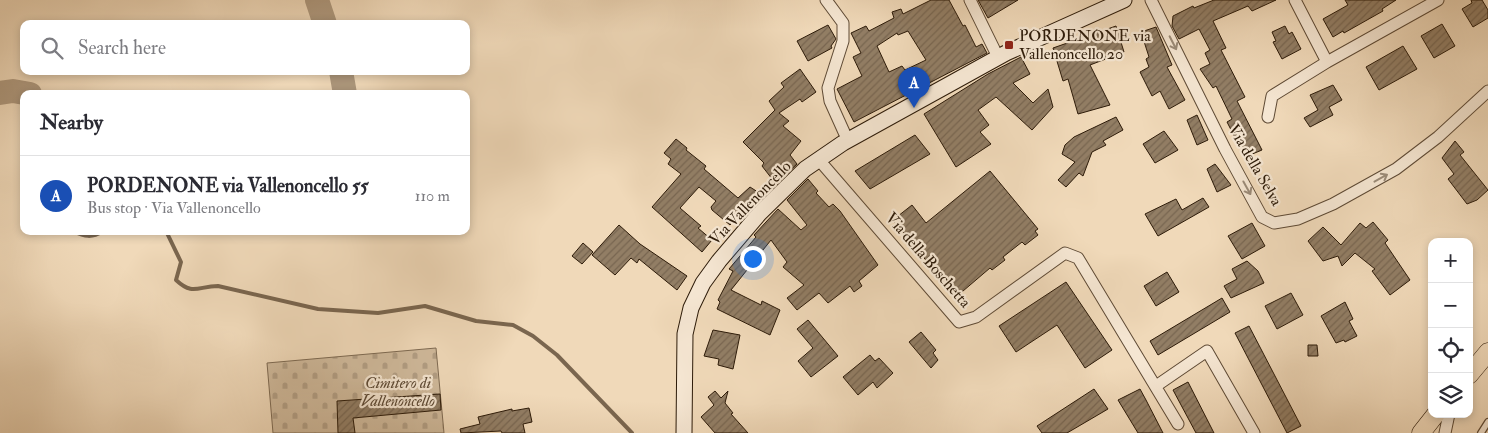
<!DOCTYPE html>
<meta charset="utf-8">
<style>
:root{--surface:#fff;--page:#f2f2f3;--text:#2b2b33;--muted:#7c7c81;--line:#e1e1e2;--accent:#2563eb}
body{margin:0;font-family:"IM FELL Double Pica",serif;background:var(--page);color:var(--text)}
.controls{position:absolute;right:15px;bottom:15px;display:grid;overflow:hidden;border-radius:10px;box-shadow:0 2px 8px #0003}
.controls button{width:45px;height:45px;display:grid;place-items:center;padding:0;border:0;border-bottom:1px solid var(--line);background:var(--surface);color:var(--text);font:25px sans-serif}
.you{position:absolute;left:752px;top:258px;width:18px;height:18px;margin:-12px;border:4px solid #fff;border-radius:50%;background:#1a73e8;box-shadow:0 0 0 8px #1a73e833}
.badge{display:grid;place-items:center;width:32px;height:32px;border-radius:50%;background:var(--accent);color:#fff;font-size:16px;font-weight:700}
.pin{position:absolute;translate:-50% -41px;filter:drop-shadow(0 1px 2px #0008)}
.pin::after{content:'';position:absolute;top:26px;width:18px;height:15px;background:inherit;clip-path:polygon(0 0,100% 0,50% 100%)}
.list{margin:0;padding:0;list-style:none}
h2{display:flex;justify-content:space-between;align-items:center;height:65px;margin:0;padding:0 20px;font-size:21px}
h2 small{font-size:16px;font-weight:400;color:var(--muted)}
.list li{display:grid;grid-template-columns:32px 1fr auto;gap:15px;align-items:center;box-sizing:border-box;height:80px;padding:0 20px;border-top:1px solid var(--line)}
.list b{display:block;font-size:19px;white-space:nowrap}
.list p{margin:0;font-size:16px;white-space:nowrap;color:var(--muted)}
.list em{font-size:16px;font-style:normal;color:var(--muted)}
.icon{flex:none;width:28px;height:28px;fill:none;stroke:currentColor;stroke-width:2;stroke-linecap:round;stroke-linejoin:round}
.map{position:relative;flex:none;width:1488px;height:433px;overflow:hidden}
.search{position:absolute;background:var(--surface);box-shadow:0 2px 8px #0003;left:20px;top:20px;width:450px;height:55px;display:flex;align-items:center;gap:12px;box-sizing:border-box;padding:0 18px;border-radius:10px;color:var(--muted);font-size:19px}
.panel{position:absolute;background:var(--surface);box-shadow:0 2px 8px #0003;left:20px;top:90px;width:450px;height:145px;border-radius:10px}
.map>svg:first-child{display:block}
.cemetery{fill:url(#cemetery-stones);stroke:#7e6a52}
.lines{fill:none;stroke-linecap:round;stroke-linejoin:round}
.stream{stroke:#7a664f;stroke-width:4}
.river{stroke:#ae987d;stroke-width:24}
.building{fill:url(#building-hatch);stroke:#2d1b09;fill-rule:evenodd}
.lane-casing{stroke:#5e4a35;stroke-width:8}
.street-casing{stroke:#5e4a35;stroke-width:13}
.secondary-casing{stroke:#2d1b09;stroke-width:17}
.primary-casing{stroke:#2d1b09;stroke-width:19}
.lane{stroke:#f5e6d2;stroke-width:5.5}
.street{stroke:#f5e6d2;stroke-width:11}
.secondary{stroke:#f5e6d2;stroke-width:15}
.primary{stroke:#f0d9b9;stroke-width:18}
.oneway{stroke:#9b8b78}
.poi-dot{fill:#8f2418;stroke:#f5e6d2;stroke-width:2}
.labels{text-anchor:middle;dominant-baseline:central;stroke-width:4.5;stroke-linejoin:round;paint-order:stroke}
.poi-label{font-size:16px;fill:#2d1b09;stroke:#f5e6d2;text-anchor:start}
.street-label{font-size:16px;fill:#2d1b09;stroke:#f5e6d2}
.park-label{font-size:16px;font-style:italic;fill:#5e4a35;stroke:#f5e6d2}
</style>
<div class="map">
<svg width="1488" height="433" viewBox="0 0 1488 433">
<defs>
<pattern id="cemetery-stones" width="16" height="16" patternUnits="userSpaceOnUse" patternTransform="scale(1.25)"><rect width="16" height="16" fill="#cfb99b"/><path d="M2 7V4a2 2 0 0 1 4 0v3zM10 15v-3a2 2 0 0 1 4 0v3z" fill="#b29e84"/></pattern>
<pattern id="building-hatch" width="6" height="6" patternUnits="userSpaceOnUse" patternTransform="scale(1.25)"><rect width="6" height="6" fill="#927e65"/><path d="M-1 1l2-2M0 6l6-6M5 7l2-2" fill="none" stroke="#786651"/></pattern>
</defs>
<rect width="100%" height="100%" fill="#f0d9b9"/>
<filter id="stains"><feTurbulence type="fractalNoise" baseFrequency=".004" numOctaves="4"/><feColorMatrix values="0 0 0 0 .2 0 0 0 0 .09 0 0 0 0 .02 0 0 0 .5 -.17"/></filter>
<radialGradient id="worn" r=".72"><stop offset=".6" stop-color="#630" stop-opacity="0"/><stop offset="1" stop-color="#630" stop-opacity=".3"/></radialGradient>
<path class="cemetery" d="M436,348L444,433H273L267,363Z"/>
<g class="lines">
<path class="stream" d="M73,231C85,237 92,238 103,231
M166,231L181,262L176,280C193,296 198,286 218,286L318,309L378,313L425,306L476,321L513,325L533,336L557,355L632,433"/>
<path class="river" d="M317,0L325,24
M341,71L345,94
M0,93L13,91L30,94"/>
</g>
<path class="building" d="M931,0H949L963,26L965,25L976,47L982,44L987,53L854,122L837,89L862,76L853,57L861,53L851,33L866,26L869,31L894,18L892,12L901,9L903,14ZM908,31L926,60L905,70L902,66L889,72L877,46L897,33L898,35Z
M978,0H1018L988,18Z
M1214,0H1276L1252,11L1248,6L1213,21L1226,48L1221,50L1245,97L1237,101L1262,150L1245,157L1227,122L1232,119L1216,86L1213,88L1200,69L1210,64L1205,53L1210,50L1199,29L1179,39L1172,26L1173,16L1193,6L1194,8Z
M1345,0H1396L1382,9L1383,11L1344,33L1343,31L1333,37L1323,19L1348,5Z
M1471,0H1482L1488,10V18L1473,27L1462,9L1472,3Z
M1442,24L1455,46L1434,58L1421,36Z
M828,25L836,39L831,46L832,48L808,61L797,41Z
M1116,26L1124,52L1090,65L1110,105L1078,114L1068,79L1063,81L1053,48Z
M1285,26L1289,34L1292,32L1301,49L1282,59L1273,42L1276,41L1272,32Z
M1156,27L1172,65L1167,67L1185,100L1169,109L1160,91L1152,96L1140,72L1149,67L1146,59L1149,57L1141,32Z
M1403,46L1417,69L1379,90L1366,67Z
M1021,57L1030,74L1013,83L1033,103L1048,89L1053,107L1032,130L996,97L978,110L989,125L980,132L991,144L956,167L924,114L988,74Z
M800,69L816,92L802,102L800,99L779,113L789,121L783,126L801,141L790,155L797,164L776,184L762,166L764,163L743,142L775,110L769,101L784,87L781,83Z
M1333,85L1342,100L1329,107L1333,115L1310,127L1304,118L1318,110L1310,95Z
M1197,115L1208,140L1197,145L1187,120Z
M1116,117L1123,130L1103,141L1106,145L1092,152L1083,176L1079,173L1066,187L1058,180L1075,162L1062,154L1065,145L1074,137Z
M1164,131L1178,150L1155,163L1143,144Z
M915,135L930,154L870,189L855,171Z
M676,139L687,148L686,150L706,166L704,169L738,198L750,187L764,196L751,209L748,205L730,225L712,210L711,207L716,201L699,187L680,208L701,226L698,228L712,240L702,252L652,207L681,174L668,164L671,159L664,153Z
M1455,141L1464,152L1460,155L1488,190L1477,200L1467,204L1448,179L1454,174L1442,158Z
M1215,164L1231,185L1217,192L1207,169Z
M990,171L1038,229L1035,231L1038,235L1025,245L1022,242L1003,257L1005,260L992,270L990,268L956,297L893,220L912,205L926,223Z
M808,179L818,191L816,193L829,207L833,204L840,211L878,265L859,281L862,286L854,292L850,286L828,303L819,293L797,310L787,298L804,285L783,267L787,262L771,240L731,290L761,305L762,301L780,310L770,335L717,309L720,302L718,300L733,271L729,269L756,237L754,235L778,209L801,230L807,225L787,200Z
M1203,198L1209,207L1158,236L1145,214L1176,199L1182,210Z
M1373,222L1388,240L1385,243L1410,280L1390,295L1372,271L1375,269L1355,253L1342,266L1338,256L1323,261L1308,241L1323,227L1341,245L1360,223L1366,228Z
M1252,223L1265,246L1242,259L1228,236Z
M619,225L640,244L687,276L677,290L639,259L637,263L631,258L615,275L592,255Z
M583,243L593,252L582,264L572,256Z
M1247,261L1258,271L1264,283L1231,298L1224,286L1237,279L1232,269Z
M1167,272L1179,292L1156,306L1144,286Z
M1066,282L1112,350L1085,368L1057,325L1016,352L999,326Z
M1291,293L1303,315L1277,329L1265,306Z
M1222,298L1230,312L1158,355L1150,341Z
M1345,302L1353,319L1349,321L1357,336L1345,342L1344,340L1336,343L1321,316Z
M808,320L838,356L811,377L798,361L813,348L797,329Z
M1249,326L1301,426L1287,433L1235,333Z
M713,330L740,335L733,369L718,365L719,359L704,356Z
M921,332L936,350L933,353L938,360L931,368L909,342Z
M1308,345H1317L1318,356H1308Z
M870,355L875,361L879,358L893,373L877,388L873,382L858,395L843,377Z
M1188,382L1214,433H1196L1173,390Z
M1094,389L1108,409L1067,433H1042L1037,426Z
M1140,389L1146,400L1163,433H1138L1118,400Z
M715,391L721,398L728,391L725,403L733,413L731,414L748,433H715L701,417L714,405L708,397Z
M440,394L441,410L353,418L355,433H338L337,401Z
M529,408L532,422L523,424L525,433H502L501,431L461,433L460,429L480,424L478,417L512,409V411Z"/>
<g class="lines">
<defs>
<path id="lane" d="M1481,433L1488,422"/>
<path id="street" d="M826,0L843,23V41L828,88L830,101L848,141
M970,0L998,57
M1151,0L1225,149L1262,217L1274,223L1298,219L1333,204L1396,169L1438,137L1488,91
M1295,0L1327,62
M1268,117L1272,96L1327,62L1438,0
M819,160L959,322L976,317L1065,253L1078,258L1178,424
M1156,386L1207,351L1254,433
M1445,433L1449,414"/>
<path id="secondary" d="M684,433L685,334L691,308L703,283L719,261L759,214L805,169L843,143L1006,53L1124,0"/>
<path id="primary" d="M1469,375L1488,352
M1421,433L1436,414"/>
</defs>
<use href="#lane" class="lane-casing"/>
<use href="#street" class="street-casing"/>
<use href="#secondary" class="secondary-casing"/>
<use href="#primary" class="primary-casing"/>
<use href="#lane" class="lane"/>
<use href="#street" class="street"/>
<use href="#secondary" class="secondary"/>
<use href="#primary" class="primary"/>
</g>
<defs><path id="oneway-shaft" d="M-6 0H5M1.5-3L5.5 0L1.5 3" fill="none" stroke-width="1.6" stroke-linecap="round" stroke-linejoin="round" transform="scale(1.25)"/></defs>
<g class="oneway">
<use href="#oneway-shaft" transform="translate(1173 43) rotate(63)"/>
<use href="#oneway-shaft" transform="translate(1381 178) rotate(-29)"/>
<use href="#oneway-shaft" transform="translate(1247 188) rotate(61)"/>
</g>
<rect class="poi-dot" x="1004" y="40" width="10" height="10" rx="2.5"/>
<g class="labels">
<g class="poi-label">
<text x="1019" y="36">PORDENONE via<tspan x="1019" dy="18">Vallenoncello 20</tspan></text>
</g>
<g class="street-label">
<text transform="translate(1255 165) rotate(60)">Via della Selva</text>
<text transform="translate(750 203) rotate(-46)">Via Vallenoncello</text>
<text transform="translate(928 260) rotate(49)">Via della Boschetta</text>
</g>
<g class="park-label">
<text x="398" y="383">Cimitero di<tspan x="398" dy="18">Vallenoncello</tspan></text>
</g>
</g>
<rect width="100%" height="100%" filter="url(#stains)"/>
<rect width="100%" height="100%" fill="url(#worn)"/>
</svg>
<div class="controls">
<button>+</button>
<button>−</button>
<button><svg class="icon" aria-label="locate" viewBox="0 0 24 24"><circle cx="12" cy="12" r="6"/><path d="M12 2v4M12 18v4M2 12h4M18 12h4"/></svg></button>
<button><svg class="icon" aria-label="layers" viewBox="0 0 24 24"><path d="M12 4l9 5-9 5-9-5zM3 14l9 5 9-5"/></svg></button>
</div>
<div class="you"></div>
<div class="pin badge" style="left:914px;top:108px;background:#1a4fb4">A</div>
<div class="search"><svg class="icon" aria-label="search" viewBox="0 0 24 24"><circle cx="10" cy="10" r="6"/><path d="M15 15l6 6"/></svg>Search here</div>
<section class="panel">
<h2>Nearby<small></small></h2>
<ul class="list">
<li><span class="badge" style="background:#1a4fb4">A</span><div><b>PORDENONE via Vallenoncello 55</b><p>Bus stop · Via Vallenoncello</p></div><em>110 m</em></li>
</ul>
</section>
</div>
